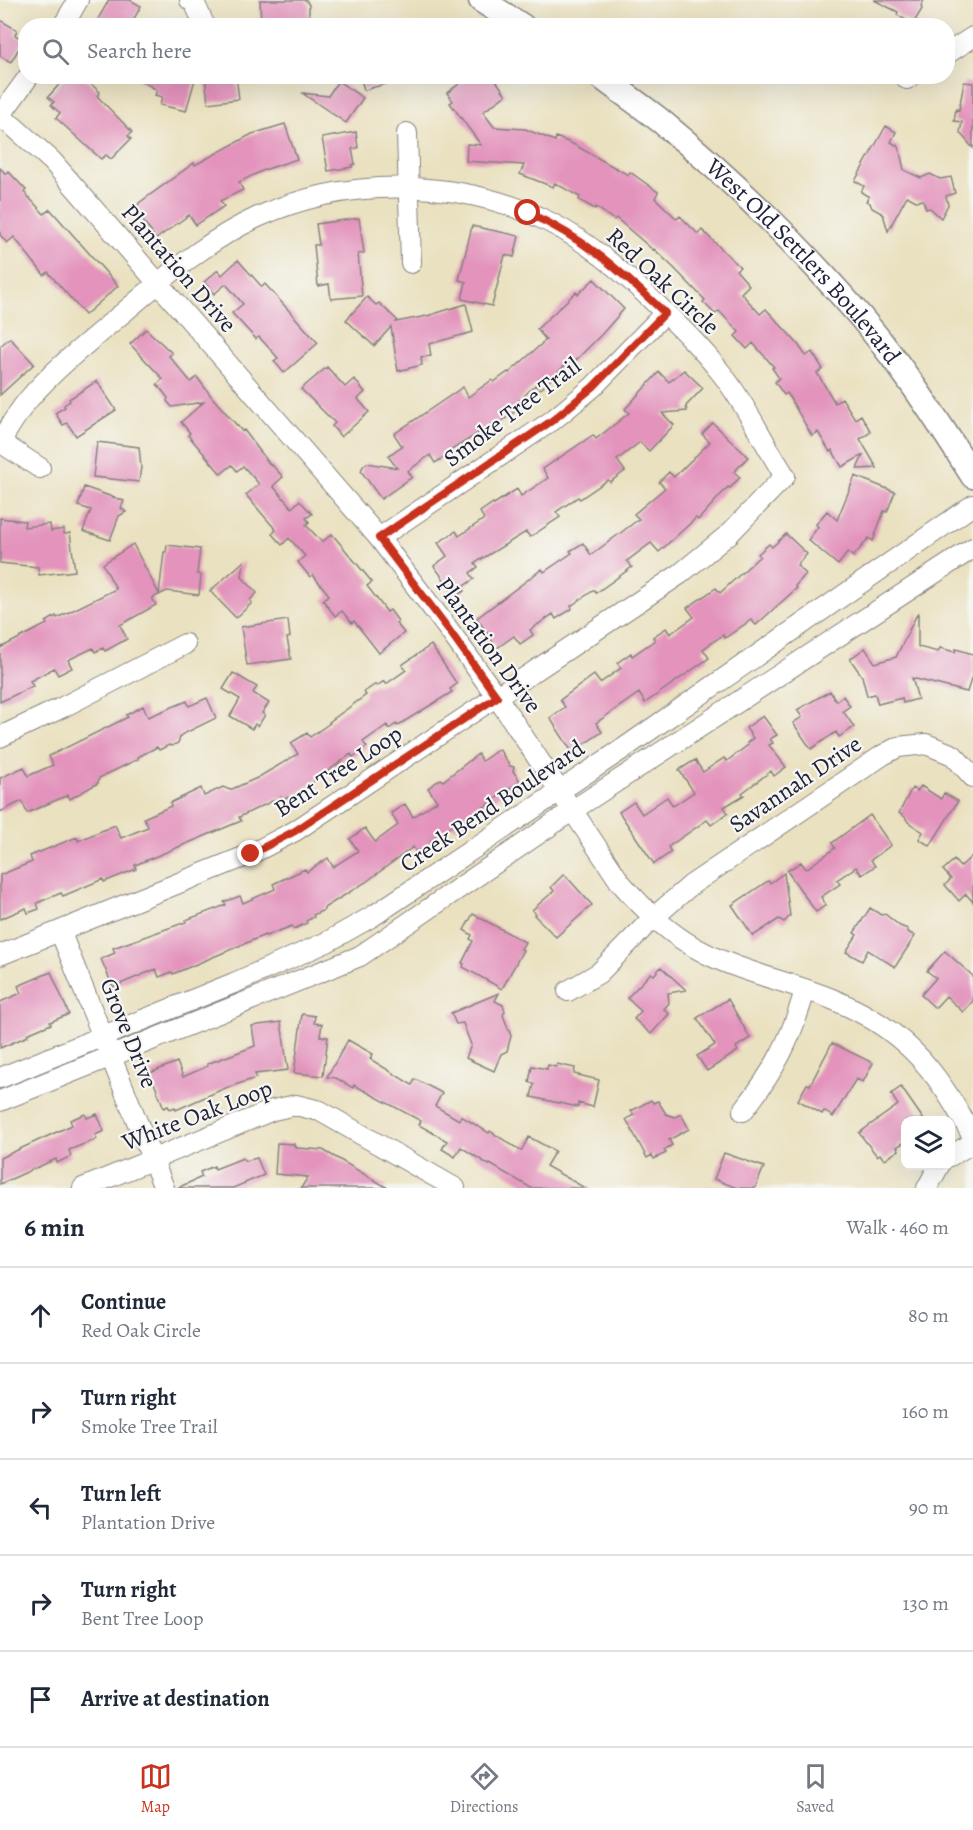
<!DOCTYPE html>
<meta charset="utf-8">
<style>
:root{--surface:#fff;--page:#f6f6f7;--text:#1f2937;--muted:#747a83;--line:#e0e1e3;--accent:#c8321e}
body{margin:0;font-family:Alegreya,serif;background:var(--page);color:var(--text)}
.controls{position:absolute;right:18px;bottom:18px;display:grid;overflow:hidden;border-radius:12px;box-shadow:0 6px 24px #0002}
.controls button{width:54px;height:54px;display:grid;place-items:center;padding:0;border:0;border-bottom:2px solid var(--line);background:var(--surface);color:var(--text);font:30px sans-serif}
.stop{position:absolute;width:18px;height:18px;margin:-14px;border:4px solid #c8321e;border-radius:50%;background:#fff}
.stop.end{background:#c8321e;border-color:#fff;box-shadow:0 2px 6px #0008}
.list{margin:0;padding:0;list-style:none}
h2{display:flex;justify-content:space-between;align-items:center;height:78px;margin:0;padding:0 24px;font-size:26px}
h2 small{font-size:20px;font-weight:400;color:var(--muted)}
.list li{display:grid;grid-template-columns:39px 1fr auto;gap:18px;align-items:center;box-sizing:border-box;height:96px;padding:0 24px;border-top:2px solid var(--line)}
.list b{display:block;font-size:22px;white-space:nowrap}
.list p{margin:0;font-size:20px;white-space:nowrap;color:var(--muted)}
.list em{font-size:20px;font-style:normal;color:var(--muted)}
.icon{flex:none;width:33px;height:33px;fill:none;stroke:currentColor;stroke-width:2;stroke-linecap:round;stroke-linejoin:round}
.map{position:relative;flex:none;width:973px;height:1188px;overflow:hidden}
.search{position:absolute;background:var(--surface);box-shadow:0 6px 24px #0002;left:18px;right:18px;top:18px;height:66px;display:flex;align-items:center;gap:15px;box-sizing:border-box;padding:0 21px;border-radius:24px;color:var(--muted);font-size:22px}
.sheet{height:558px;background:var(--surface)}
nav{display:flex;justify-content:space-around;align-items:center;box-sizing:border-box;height:84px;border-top:2px solid var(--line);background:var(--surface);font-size:16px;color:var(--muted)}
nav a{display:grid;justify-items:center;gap:3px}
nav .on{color:var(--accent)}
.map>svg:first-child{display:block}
.building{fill:#e393bc}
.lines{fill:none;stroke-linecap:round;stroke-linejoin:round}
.minor-casing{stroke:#86827e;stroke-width:22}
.major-casing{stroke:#86827e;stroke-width:27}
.minor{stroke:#fff;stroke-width:20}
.major{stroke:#fff;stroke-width:24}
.route{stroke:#c8321e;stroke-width:8}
.labels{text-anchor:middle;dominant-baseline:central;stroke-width:4.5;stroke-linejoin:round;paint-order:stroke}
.street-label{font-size:24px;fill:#22223b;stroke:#f6f6f2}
</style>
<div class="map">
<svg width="973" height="1188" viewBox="0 0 973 1188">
<rect width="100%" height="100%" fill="#f6f6f2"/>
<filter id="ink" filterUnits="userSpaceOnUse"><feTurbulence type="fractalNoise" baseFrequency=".0167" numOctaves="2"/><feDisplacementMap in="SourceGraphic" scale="12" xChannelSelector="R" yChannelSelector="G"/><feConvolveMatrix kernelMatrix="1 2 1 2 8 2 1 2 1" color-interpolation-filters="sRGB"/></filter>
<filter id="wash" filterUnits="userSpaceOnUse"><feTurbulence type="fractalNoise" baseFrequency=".008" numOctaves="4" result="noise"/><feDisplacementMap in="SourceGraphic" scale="24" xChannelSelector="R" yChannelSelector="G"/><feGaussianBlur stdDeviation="1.35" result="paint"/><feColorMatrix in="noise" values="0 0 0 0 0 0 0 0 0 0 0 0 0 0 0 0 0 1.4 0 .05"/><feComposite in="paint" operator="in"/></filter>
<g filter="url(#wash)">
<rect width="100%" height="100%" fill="#eae1c0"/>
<g id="blocks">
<path class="building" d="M109,0H130L141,6L130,26H94Z
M260,0H306L309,5V24L261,26Z
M874,0H924L921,6L922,9L913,24L897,15L898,12Z
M0,20L17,30L15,35L24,40L11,62L0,56Z
M67,76H82L100,92L97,96L132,132L128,136L131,139L111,159L106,155L101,159L56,118L60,113L51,105L54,102L48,97Z
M133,76H196L186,111L160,105L162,97L155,95L157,90Z
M205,76H236L239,99L208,103Z
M360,76H400V80L364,90Z
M470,76H493L506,95L483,112L494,127L525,129L555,141L556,137L573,144L628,175L630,172L658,192L655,198L677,219L680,216L698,234L702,230L740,267L736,270L749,285L741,293L760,314L766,309L797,343L806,356L812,352L823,369L817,373L835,403L842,398L855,419L861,415L871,432L860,439L877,468L857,469L863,455L842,467L832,450L830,452L818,432L812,436L787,393L784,395L775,382L779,378L772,368L774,367L753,343L747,349L735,336L739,332L719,311L715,314L703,302L705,300L674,268L654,249L653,250L616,218L614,220L596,207L595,209L579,200L580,197L555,183L553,187L520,174L524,165L466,161L467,144L481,145L450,103L453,101L447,93Z
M338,81L363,98L346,123L302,93L328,96Z
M964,82L973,83V148L960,133L962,122L954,121L956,109L959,110Z
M285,124L297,159L264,170L239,182L243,190L220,201L224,206L196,225L189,215L156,239L138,214L137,208L139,203L194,163L195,165L252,134Z
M886,126L896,132L891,142L899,147L904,170L921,178L930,174L940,179L951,177L955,193L946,196L948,205L941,218L930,208L926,209L923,200L916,201L907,196L888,231L883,214L872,208L870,203L866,201L869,197L861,192L864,186L855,181Z
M356,132L358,148L352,149L355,164L352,165V167L328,171L322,138Z
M0,168L6,174L8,171L26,190L24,192L44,214L50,209L118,286L85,315L48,272L44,275L14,237L7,243L0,235Z
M359,218L364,253L358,254L362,296L331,299L329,284L318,286L314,245H319L316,224Z
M472,226L519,236L514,257L505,255L492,306L462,299L466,282L459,280Z
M238,260L262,287L265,284L318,343L284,373L274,361L278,358L259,337L256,339L232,313L243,304L226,284L214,294L204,282L218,270L222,275Z
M594,279L624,309L601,335L571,365L568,362L542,388L539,389L535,385L518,402L521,406L511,415L499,423L498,421L448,452L449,454L435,463L430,455L408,471L412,477L381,499L361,471L363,466L367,463L397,468L388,456L402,446L394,434L463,387L468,397L492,380L494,382L508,372L509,373L546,340L537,329L576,292L578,294Z
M367,297L376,305L379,303L397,320L396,322L427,316L466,304L473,332L429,344L431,356L421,357L422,365L398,371L391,327L374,346L346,320Z
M146,329L172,353L169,356L191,382L197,377L211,396L242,431L244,430L271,466L272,465L283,477L273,486L292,508L299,501L303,504L312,514L306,518L309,522L306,525L322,542L332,534L372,582L367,586L387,612L390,610L398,621L396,623L404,633L379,653L354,621L352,623L342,611L335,616L323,600L329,595L313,575L310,577L298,562L305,556L289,538L282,545L272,534L276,530L246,495L259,484L243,466L237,471L232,465L221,474L188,435L190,433L181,422L204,402L172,407L167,401L168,398L157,384L163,379L130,344Z
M10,338L34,364L0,395V346Z
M327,367L345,387L354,379L365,392L358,399L369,412L341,437L332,426L335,423L301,389Z
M684,370L703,388L686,406L687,411L662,413L674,425L649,451L640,442L617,460L625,471L610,482L608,480L580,499L578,497L556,512L560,517L530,537L526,532L475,563L478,567L470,573L474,579L464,586V591L456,596L434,566L447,556L438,543L456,531L459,536L484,519L480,512L493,503L494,504L517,489L521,496L548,478L543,469L593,435L596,439L629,413L625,409L659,372L669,382Z
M97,381L116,410L76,436L67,423L63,425L55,413L65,407L64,405L70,401L69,399Z
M713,423L748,457L734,472L740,477L730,488L728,487L698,520L696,518L659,552L651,543L627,561L632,567L596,593L594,590L571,606L572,609L556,619L553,614L530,630L533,635L520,644L514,636L497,648L477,618L542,569L544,572L572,553L570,551L583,543L591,555L639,519L634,514L665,488L659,482L669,472L674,477L710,442L702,434Z
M97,442L139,447L141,467L139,482L93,477Z
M855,476L895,492L887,512L884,511L873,541L869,538L853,557L848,552L838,565L808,540L818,527L816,524L827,511L837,520Z
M84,487L124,501L121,508L126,512L119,516L110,540L83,531L91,510L78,506Z
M0,518L25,521L24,527L50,524L51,531L64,529V534L70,533L75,571L39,575L38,567L0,563Z
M786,534L807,554L797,565L806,574L795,586L797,588L756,625L751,620L725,638L723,635L703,649L709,658L645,703L639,693L596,723L602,732L572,752L550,718L565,707L560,700L594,675L600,683L621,668L617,663L631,653L632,656L655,640L653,637L666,628L670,634L694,617L687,608L716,588L720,593L760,556L758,554L769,544L772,547Z
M133,544L159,594L164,552H166L167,545L200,549L197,574L201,575L199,595L167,591L152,598L156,605L120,625L127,639L105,651L103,648L95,652L93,648L68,660L72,668L58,675L54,668L30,681L33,686L0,702V648L47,624L46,622L56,616L57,618L116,589L103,564Z
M244,561L242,577L257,593L250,600L252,603L236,618L210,591Z
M918,612V647L938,652L940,648L955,652L956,649L973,654V673L967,692L912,678L918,699L903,703L902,698L878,704L875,694L867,696L862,676L850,659L865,648L875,663L896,657Z
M288,620L290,637L287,638L291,659L247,665L241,627Z
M431,645L457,684L450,689L452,692L397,726L396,724L389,729L387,725L363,742L367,747L353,757L351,754L300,792L289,799L288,797L283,800L281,797L239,817L241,821L135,865L136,869L104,882L103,879L63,896L61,893L37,903L39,909L28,913L26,908L0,919V875L32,862L30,856L77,837L78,841L115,825L121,838L148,827L144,818L171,806L170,803L201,788L204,796L223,787L230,790L257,778L298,754L291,743L307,733L310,737L330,723L329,722L366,695L364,692L376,684L377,686L384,681L386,684L406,670L402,665Z
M233,673L257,687L253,693L269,703L262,713L265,715L258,726L255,724L252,729L230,716L240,699L223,689Z
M830,691L836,701L843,696L850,706L843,711L854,727L839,737L836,732L811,749L793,723L802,717L797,710Z
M207,698L216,718L181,735L178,743L172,746L169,745L159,750L157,747L138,757V759L99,778L98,783L70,799L68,795L27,813L22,801L0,812V778L24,767L28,776L53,765L49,756L128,717L126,715L143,706L148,717L187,701L189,706Z
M763,716L777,735L770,739L773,743L769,745L786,767L774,776L771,771L742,793L744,795L724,807L728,813L711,825L707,820L668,847L671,852L654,864L619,812L634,802L642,814L667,797L673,806L694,792L679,770L695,760L703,772L724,758L727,761L748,745L747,743L753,738L746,728Z
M499,749L510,766L514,767L513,771L520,781L455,828L453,825L430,841L432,845L418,854L413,847L366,882L324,908V910L313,915L314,917L306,921L307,923L294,929L292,926L266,936L265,935L173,974L172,972L159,977L156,969L113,987L101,959L115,953L113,948L186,922V920L226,905L224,902L240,896L243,903L275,889L273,884L305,869L307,872L328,858L333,867L358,851L350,839L365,828L375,842L398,825L391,813L405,804L413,817L437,801L428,788L441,779L443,781L478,754L482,761Z
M921,786L941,799L944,793L958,801L930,846L919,839L923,832L908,822L905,817L899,813L912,788L917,791Z
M870,815L891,845L871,860L875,866L862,875L856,867L837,880L840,884L821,897L826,905L816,912L787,871L801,862L806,869L835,848L832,843Z
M973,855V902L966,894L959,901L945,885L951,879L943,870L954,860L960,867Z
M784,873L790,916L784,922L779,919L753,936L732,905L768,881L770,883Z
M564,874L592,905L556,937L534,915L536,914L532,910L554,891L551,887Z
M870,908L881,915L885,914L900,926L908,929V932L915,936L895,967L868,950L862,961L846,952L857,935L854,933Z
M473,914L525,942L521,949L523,950L502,989L463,967L464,964L462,963L473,941L470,939L472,935L464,930Z
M945,951L973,976V1001L963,1012L946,996L935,1008L921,995L936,978L927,971Z
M661,967L686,990L668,993L669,1003L664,1009L669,1014L651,1034L634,1019L641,1011L627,998L651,973L654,975Z
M51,972L69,1014L50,1022L51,1024L27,1034L28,1036L0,1048V1002L21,993L18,986Z
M499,993L495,1001L503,1005L505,1011L503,1015L511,1036L507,1051L501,1054L494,1071L466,1058L471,1045L463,1023L456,1024L451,1013Z
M728,999L750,1038L736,1047L738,1051L707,1071L697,1056L715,1045L697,1018Z
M302,1014L315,1016L314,1023L322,1024L320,1036L328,1037L323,1076L294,1073Z
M281,1022L288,1070L255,1074L256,1078L223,1089L176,1110L175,1107L170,1109L168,1106L164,1108L150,1073L177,1062L183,1077L208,1066L207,1064L255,1046L252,1026Z
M348,1040L373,1054L370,1059L412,1085L415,1079L442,1093L435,1106L459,1120L461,1116L489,1133L490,1131L521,1151L529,1137L555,1151L546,1166L585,1188H531L490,1164L489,1165L461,1147L455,1157L442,1149L447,1141L419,1125L421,1121L354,1085L353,1088L336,1078L327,1077Z
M832,1043L873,1063L863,1082L856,1079L833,1117L824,1111L822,1114L798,1100L807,1084L810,1085Z
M557,1064L575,1068L574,1074L599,1080L593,1107L578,1103V1107L531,1097L534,1084L529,1082L532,1066L547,1069L548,1065L556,1067Z
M901,1087L924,1120H906V1141L897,1147L899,1150L884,1160L880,1154L877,1156L859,1133L898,1105L891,1094Z
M651,1100L653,1103L658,1101L666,1114L675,1117L681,1114L689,1129L669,1140L672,1145L664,1150L666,1153L654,1159L652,1155L647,1158L626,1119L634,1115L631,1111Z
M85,1114L87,1118L97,1114L104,1131L95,1135L97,1139L69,1150L71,1156L57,1163L56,1159L0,1184V1158L72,1125L70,1120Z
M277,1143L294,1144V1146L298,1148L323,1150L388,1188H301L308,1177L275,1174Z
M724,1153L764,1167L755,1188H737L714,1179Z
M243,1158L245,1161L257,1158L264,1175L233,1188H177L202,1177L200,1172L214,1166L215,1169Z"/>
</g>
</g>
<g filter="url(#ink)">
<use href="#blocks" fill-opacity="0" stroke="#86827e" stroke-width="1.5"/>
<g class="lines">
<defs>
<path id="minor" d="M190,0L194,2L204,24
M63,26L78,0
M948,53L973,37
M907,79L911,76
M0,116L29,76
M0,118L13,126L52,161L379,538L446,626L497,697L620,882C645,911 672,937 707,954C747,974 791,982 832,999C861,1011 891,1029 913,1051C938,1075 956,1107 973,1137
M407,133L411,263
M379,538L553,420L593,387L665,313
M0,737L63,707L185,644
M60,931L164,1188
M0,955L251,854L295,831L680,574L729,534L785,476C763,442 747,406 722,374C701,347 677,324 653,301C621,271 589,242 549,222C461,178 348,176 258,217C216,236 178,266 143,296C106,328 58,364 28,400C17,413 9,428 0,442L40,468
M568,991L599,973L653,918L691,885L883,755L898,747L926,744L953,755L973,777
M0,1078L234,983L327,942L373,916L627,746L973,505
M0,1101L360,956L573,810L973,548
M743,1111C775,1070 791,1040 805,990
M950,1156L973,1143
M83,1188L273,1110L296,1105L320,1111L455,1188
M927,1188L939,1166"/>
<g id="major">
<path d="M481,0L522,26"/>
<path id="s1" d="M600,76C621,92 642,106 662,122C728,176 789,236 845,299C894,353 934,415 973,476"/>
</g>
</defs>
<use href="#minor" class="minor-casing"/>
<use href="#major" class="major-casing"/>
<use href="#minor" class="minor"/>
<use href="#major" class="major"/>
</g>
</g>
<g class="lines" filter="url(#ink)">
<path class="route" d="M251,854L295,831L497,697L446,626L379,538L553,420L593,387L665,313C619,270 586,239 528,213"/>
</g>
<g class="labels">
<g class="street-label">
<text stroke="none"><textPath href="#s1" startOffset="276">West Old Settlers Boulevard</textPath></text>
<text transform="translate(179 268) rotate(49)">Plantation Drive</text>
<text transform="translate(663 281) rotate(43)">Red Oak Circle</text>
<text transform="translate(512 412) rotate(-37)">Smoke Tree Trail</text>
<text transform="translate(489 645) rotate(54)">Plantation Drive</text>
<text transform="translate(338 771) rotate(-33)">Bent Tree Loop</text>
<text transform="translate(795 784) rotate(-34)">Savannah Drive</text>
<text transform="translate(492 806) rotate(-34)">Creek Bend Boulevard</text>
<text transform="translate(129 1033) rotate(68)">Grove Drive</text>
<text transform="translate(197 1115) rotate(-21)">White Oak Loop</text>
</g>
</g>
</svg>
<div class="controls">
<button><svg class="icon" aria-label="layers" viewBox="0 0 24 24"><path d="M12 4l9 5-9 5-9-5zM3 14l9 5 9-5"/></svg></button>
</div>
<div class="stop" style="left:528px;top:213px"></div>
<div class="stop end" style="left:251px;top:854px"></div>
<div class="search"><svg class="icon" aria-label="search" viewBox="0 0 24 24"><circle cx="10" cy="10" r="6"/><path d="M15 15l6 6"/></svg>Search here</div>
</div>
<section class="sheet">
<h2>6 min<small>Walk · 460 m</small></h2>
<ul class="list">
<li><svg class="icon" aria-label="ahead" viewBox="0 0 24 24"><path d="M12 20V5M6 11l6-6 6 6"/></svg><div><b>Continue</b><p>Red Oak Circle</p></div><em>80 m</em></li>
<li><svg class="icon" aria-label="right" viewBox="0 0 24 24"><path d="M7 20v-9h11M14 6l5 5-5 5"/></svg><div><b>Turn right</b><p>Smoke Tree Trail</p></div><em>160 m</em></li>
<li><svg class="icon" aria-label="left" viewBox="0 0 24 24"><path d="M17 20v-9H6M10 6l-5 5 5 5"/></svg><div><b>Turn left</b><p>Plantation Drive</p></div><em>90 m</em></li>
<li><svg class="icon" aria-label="right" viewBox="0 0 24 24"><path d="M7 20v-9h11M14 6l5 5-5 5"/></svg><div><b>Turn right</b><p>Bent Tree Loop</p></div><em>130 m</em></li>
<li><svg class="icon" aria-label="arrive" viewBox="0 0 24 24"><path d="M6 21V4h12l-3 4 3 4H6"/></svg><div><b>Arrive at destination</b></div></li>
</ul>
</section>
<nav>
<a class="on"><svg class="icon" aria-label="map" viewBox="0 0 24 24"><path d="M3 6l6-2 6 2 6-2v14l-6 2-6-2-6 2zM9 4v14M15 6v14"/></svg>Map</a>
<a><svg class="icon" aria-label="directions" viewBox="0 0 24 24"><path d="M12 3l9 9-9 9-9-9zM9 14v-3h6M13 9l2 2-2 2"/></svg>Directions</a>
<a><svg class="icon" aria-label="saved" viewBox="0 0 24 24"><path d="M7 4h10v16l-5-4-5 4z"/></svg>Saved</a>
</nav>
